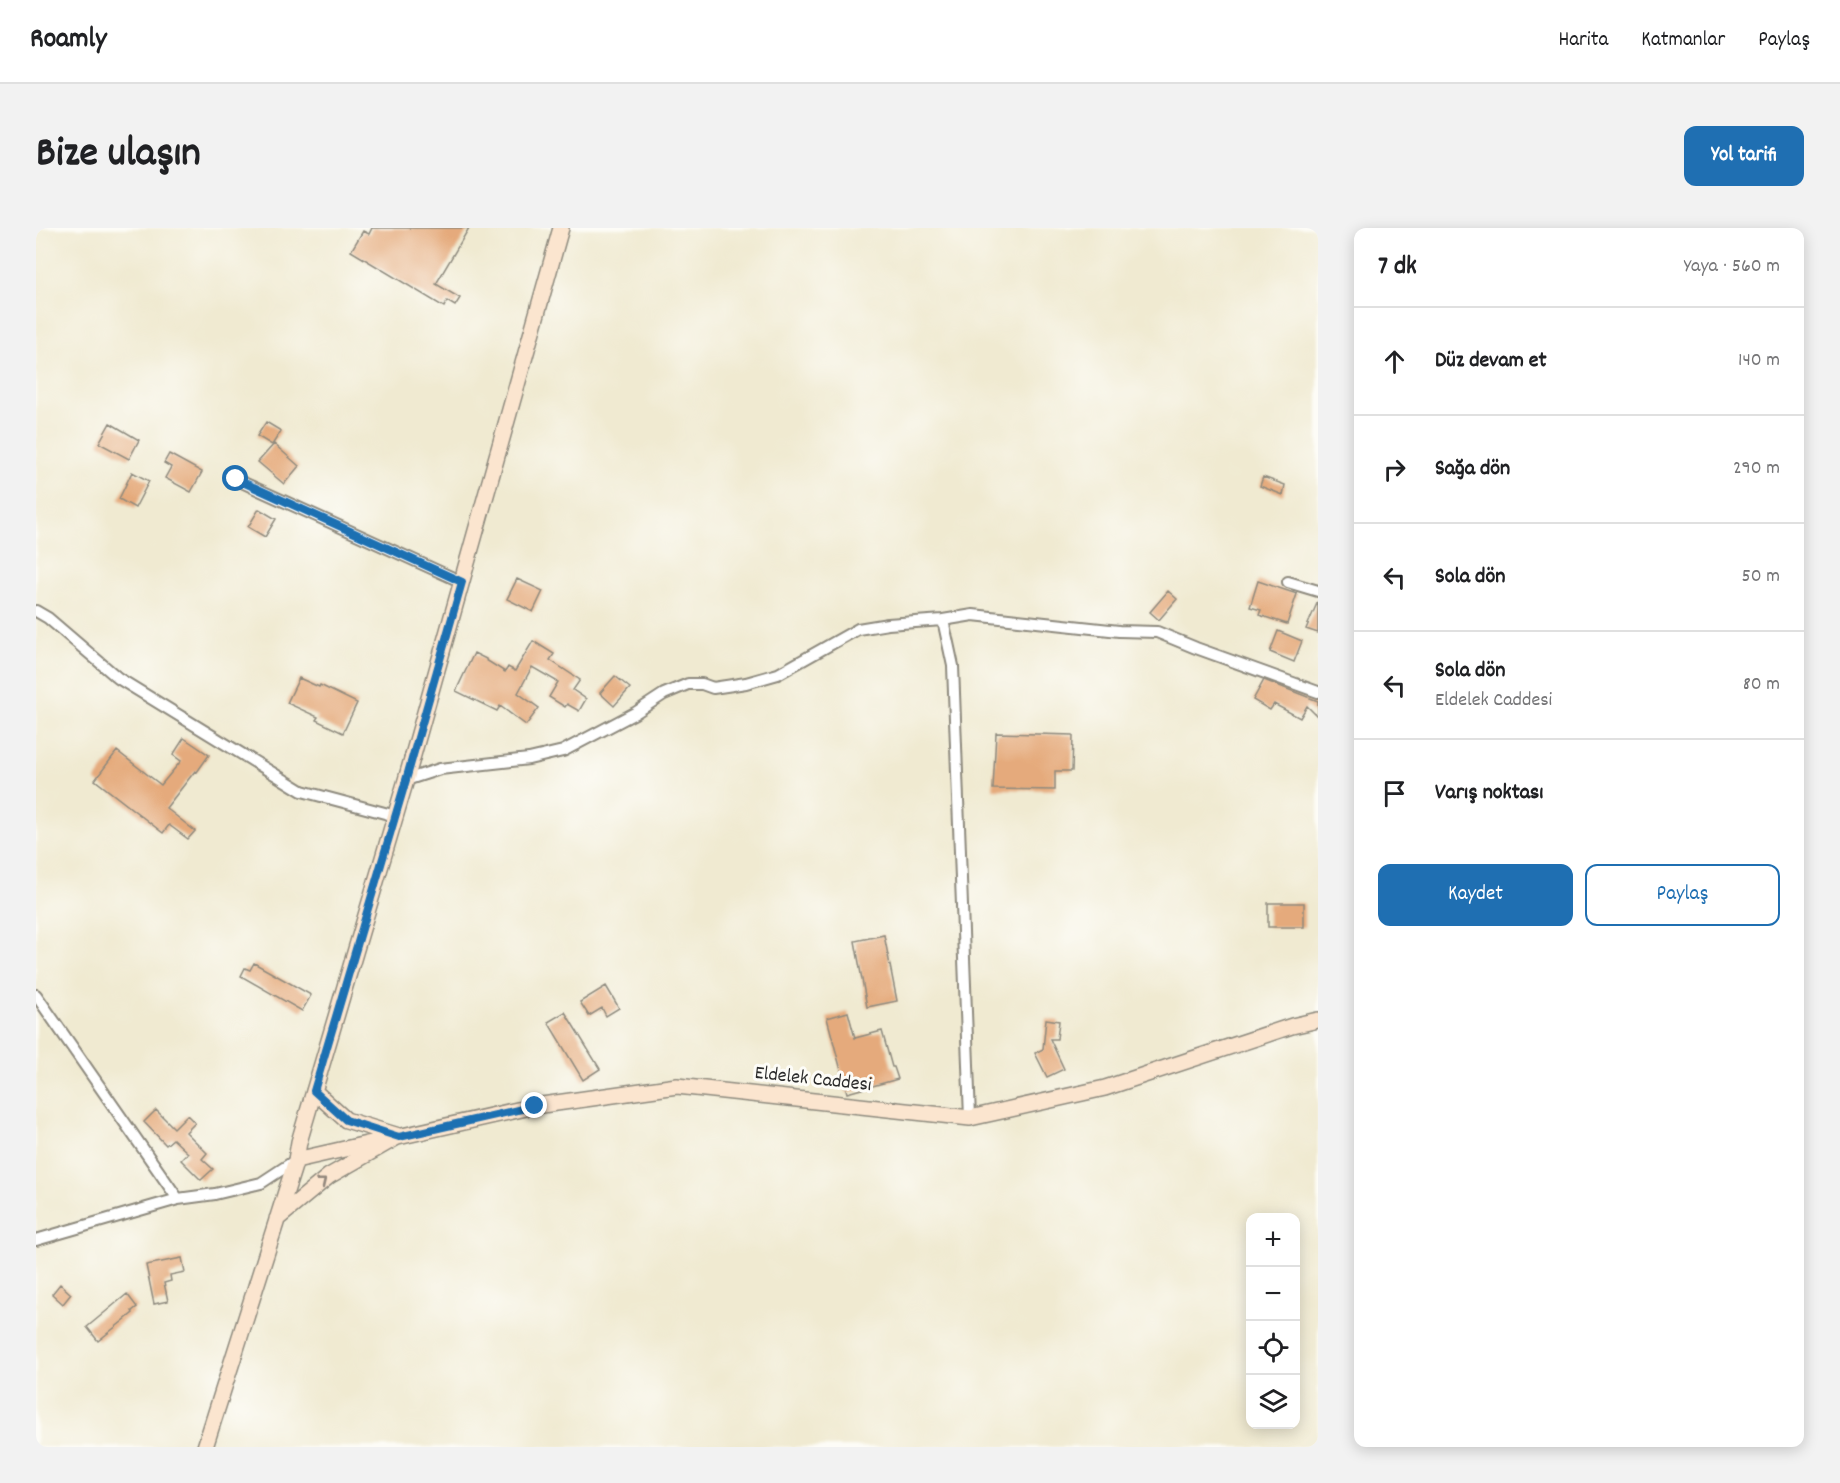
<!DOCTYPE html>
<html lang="tr">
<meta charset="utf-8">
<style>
:root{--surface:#fff;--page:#f2f2f2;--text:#202124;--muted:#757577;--line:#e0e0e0;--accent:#1f6fb2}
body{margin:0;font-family:Dekko,sans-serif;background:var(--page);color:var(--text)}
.controls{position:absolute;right:18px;bottom:18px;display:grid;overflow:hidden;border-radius:12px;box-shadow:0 3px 15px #0003}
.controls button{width:54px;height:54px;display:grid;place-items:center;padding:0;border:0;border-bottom:2px solid var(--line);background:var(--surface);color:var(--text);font:30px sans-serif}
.stop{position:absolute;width:18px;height:18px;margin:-14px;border:4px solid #1f6fb2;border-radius:50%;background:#fff}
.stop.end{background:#1f6fb2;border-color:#fff;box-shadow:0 2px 6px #0008}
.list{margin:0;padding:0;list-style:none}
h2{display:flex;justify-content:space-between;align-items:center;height:78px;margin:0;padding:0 24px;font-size:26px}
h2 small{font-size:20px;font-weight:400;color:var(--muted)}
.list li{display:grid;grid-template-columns:39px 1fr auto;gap:18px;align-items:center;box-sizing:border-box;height:108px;padding:0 24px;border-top:2px solid var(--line)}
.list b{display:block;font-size:22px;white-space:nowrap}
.list p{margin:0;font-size:20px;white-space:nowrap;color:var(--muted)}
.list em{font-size:20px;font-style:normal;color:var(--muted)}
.actions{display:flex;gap:12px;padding:18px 24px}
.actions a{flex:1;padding:14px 0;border:2px solid var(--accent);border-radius:12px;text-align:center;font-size:21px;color:var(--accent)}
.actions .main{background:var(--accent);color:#fff}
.icon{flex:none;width:33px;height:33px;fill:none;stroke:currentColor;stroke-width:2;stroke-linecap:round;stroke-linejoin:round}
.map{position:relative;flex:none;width:1282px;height:1219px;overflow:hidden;border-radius:12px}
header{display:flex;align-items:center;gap:36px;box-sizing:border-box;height:84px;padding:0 30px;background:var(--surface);border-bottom:2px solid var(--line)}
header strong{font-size:28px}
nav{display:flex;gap:33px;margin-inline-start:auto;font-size:21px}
.intro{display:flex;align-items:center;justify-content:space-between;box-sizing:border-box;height:144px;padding:0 36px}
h1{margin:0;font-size:42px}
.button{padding:15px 27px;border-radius:12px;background:var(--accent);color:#fff;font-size:21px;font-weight:700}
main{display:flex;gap:36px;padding:0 36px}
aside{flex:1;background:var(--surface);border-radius:12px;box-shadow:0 3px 15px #0003}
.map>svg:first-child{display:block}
.building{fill:#e5aa7c}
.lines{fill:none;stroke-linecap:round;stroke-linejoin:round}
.street-casing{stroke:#8e8a7e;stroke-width:14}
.secondary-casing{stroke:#8e8a7e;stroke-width:18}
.street{stroke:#fff;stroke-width:10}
.secondary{stroke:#fbe5cf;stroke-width:15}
.oneway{stroke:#93887d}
.route{stroke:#1f6fb2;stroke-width:8}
.labels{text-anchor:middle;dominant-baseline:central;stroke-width:6;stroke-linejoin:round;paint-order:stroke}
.street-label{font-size:20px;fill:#2b2b2b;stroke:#fdfcf7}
</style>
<header>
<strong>Roamly</strong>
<nav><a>Harita</a><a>Katmanlar</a><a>Paylaş</a></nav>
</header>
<div class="intro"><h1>Bize ulaşın</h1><a class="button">Yol tarifi</a></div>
<main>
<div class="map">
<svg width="1282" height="1219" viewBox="0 0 1282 1219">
<rect width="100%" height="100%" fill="#fdfcf7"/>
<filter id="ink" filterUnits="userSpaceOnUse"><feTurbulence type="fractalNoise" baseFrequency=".0167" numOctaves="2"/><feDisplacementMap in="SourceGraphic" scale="12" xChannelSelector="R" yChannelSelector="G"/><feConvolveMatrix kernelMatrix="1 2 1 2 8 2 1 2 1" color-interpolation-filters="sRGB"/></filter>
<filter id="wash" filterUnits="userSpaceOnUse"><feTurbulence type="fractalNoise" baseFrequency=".008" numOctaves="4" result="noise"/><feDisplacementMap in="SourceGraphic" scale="24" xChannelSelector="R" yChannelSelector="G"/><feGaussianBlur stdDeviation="1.35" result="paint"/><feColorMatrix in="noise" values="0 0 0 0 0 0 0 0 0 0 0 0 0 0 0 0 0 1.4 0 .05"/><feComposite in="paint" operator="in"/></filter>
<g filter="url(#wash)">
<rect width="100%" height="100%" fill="#f0ead1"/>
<g id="blocks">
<path class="building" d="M336,0H433L400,56L424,70L419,78L411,73L408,79L315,23L327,3L333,6Z
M230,194L245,203L236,217L221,208Z
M74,195L103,212L93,231L63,215Z
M238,216L263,238L248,256L222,234Z
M133,226L166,244L155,264L129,250L135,239L128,235Z
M96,244L113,253L99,280L83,271Z
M1227,249L1249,257L1247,267L1224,258Z
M223,281L240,291L229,309L212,299Z
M481,351L507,363L497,384L471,371Z
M1222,353L1261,366L1251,396L1223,387L1225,382L1214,379Z
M1132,363L1141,371L1123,392L1114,384Z
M1282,373V405L1270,401Z
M1242,403L1266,413L1258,434L1234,424Z
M497,413L518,426L514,432L544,452L537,462L550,471L543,483L531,476L529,479L513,469L522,454L496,439L482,465L503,480L490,497L464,478L461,483L420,463L438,425L450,431V432L469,444L472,439L479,443Z
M579,448L594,460L578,478L564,465Z
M263,450L283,459L284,457L321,475L307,505L280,492L282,489L251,475Z
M1228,452L1282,473V489L1271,478L1264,490L1238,476L1234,482L1217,472Z
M960,505L1037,507L1036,543H1019V562L957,561Z
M148,510L173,527L161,544L159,543L130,580L159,603L152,611L133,597L127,605L59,552L81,523L125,557L145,533L137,527Z
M1232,675H1268V699H1232Z
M848,707L861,773L831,779L819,713Z
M218,735L275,767L266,783L205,748L209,740L214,742Z
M570,758L583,780L570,788L566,780L553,788L544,774Z
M529,784L564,841L547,852L512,794Z
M812,784L819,810L846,803L856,839H858L862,851L811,865L791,790Z
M1010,791L1023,793L1021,811H1014L1028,841L1011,849L999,825L1007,821Z
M120,882L138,900L151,887L159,895L150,904L171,925L166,931L177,941L165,952L145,932L152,925L137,911L130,917L108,894Z
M146,1030L149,1044L134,1047L135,1053L128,1055L132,1073L118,1076L110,1037Z
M24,1056L35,1066L27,1076L16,1066Z
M91,1066L101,1079L96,1083L97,1085L62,1113L51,1099Z"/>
</g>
</g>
<g filter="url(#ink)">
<use href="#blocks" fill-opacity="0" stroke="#8e8a7e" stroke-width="1.5"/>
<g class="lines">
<defs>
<path id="street" d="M199,251L426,354
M1252,354L1282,363
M0,383L12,390L82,450L266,563L360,588
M907,392L937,387L1083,403L1121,404L1160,420L1282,464
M370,552L404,541L493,531L527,523L599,485L628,466L652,456H666L677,460L710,455L742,446L822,401L852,396L907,392L917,438L934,890
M0,767L142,971
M0,1012L142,971L179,966L225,955L260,932"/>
<path id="secondary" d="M260,932L499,878L641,858L934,890L1069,860L1256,798L1282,792
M241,991L293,948L363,908L310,892L278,863
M169,1219L260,932L263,914L370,552L525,0"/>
</defs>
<use href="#street" class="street-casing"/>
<use href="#secondary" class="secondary-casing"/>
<use href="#street" class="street"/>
<use href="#secondary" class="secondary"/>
</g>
<defs><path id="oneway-chevron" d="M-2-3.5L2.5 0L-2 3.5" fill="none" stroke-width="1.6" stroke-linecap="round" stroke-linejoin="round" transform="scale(1.5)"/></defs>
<use class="oneway" href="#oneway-chevron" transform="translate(286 954) rotate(-39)"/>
</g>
<g class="lines" filter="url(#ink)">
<path class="route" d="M200,251L426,354L370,552L278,863L310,892L363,909L499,878"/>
</g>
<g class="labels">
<g class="street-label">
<text transform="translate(777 852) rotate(6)">Eldelek Caddesi</text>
</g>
</g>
</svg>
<div class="controls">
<button>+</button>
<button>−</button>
<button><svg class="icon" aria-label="locate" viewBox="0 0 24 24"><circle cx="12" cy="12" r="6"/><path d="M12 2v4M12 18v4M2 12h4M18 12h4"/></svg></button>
<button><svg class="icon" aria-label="layers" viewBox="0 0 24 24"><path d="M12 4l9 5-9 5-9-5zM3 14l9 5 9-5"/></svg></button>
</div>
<div class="stop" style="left:200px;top:251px"></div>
<div class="stop end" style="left:499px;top:878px"></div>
</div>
<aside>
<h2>7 dk<small>Yaya · 560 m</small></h2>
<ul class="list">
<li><svg class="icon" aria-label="ahead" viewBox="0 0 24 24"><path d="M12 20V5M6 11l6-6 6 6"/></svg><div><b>Düz devam et</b></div><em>140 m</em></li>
<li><svg class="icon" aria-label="right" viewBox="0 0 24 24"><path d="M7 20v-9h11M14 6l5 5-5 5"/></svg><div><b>Sağa dön</b></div><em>290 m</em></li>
<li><svg class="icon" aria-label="left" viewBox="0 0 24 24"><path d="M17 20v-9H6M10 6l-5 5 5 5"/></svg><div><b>Sola dön</b></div><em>50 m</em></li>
<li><svg class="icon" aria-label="left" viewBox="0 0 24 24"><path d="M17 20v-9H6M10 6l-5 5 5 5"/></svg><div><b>Sola dön</b><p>Eldelek Caddesi</p></div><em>80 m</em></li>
<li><svg class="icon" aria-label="arrive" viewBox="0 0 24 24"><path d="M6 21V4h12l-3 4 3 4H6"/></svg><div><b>Varış noktası</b></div></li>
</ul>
<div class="actions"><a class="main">Kaydet</a><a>Paylaş</a></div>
</aside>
</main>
